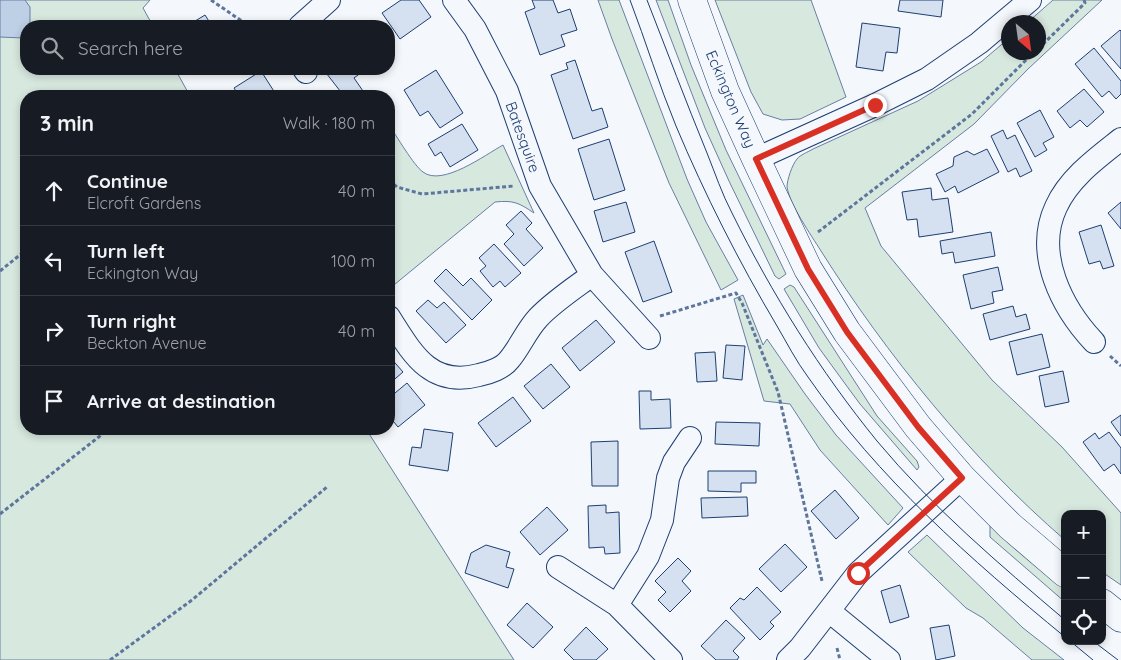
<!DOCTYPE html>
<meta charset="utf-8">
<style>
:root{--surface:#171b24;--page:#20242c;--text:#f1f3f6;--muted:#9ea1a6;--line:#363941}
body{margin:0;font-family:Quicksand,sans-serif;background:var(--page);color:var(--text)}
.controls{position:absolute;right:15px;bottom:15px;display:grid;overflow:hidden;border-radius:10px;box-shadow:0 2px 8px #0003}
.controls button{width:45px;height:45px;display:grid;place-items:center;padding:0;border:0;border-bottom:1px solid var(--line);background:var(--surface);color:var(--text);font:25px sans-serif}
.compass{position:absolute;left:1001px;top:15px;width:45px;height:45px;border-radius:50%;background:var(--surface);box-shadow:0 2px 8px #0003;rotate:151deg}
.stop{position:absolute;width:15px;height:15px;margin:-11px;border:4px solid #d93025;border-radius:50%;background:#fff}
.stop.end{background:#d93025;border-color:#fff;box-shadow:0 1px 5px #0008}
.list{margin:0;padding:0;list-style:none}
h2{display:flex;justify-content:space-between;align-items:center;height:65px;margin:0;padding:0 20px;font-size:21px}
h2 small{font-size:16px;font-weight:400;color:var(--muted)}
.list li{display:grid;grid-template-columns:32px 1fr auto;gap:15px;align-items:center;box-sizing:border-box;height:70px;padding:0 20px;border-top:1px solid var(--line)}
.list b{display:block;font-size:19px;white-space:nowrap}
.list p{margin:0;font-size:16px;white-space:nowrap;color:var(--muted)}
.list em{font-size:16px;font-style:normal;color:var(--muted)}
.icon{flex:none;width:28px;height:28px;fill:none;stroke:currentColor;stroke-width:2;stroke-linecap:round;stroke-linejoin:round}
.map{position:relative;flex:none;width:1121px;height:660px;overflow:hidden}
.search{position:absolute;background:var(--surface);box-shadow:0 2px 8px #0003;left:20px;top:20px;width:375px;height:55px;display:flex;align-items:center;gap:12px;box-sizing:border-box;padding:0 18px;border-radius:20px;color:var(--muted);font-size:19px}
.panel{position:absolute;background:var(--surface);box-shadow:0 2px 8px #0003;left:20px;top:90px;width:375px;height:345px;border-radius:20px}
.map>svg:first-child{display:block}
.green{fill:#d7e8df;stroke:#687fa3}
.water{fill:#bed0e5;stroke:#687fa3}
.building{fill:#d5e0f0;stroke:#1d3f73}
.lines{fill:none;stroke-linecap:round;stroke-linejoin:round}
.minor-casing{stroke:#1d3f73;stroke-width:24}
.secondary-casing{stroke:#1d3f73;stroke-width:29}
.path{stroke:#5e769c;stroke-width:3;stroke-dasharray:4 2.5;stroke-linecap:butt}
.minor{stroke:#f4f7fb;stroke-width:22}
.secondary{stroke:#f4f7fb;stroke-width:28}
.tram{stroke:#1d3f73;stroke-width:1}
.route{stroke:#d93025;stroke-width:6}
.labels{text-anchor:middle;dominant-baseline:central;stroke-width:4;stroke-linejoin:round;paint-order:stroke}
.street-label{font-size:15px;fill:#1d3f73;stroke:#f4f7fb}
</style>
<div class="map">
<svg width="1121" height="660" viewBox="0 0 1121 660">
<rect width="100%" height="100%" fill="#f4f7fb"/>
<path class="green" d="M0,0H150L143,8L153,26H26V69H175L190,96H26V429H366L514,660H0Z
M598,0H619L687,179L706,222L738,280L721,290L669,183L612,39Z
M656,0H668L691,65L726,150L786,274L779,279L775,276L729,181L705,128Z
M715,0H811L846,97L800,119L782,120L763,114L751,92Z
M1053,0H1102L1028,69L974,124L865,208L881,246L992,380L1062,447L1121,513V585L1102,572V514H1065V540C972,460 886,354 821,251C811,235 790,205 787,187C787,180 792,165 797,159C800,155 808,152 813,149L918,101L981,62L1008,39V52H1038V22H1028Z
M389,125C396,135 414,166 423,172C442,187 485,155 503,145L534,213C519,203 514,200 495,202L389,289Z
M790,285L794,287L877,416L917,461L919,467L917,470L860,404L846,385L819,348L784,289Z
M743,295L763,345L767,339L805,394L836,435L903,508L888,525L820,450L790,404L764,401L734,299Z
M990,525L1065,587V602L990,537Z
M927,535L1023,628L1064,660H1032L983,618L966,608L908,552Z"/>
<path class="water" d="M0,0H25L30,7V26H26V33L23,38L0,37Z"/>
<path class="building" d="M401,0H419L431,17L400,39L382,13Z
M532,0H553L558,13L570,9L577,30L561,35L565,46L540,55L525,12L535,8Z
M900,0H943L941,17L898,11Z
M205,15L212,26H187Z
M862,23L900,28L897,53L886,52L883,71L856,67Z
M1120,30L1121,31V69L1101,46Z
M1094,48L1121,81V94L1116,99L1109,91L1102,97L1075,64Z
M575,60L592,111L602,108L608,127L573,139L551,75L568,69L566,63Z
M323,69H366L354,78L363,91L356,96H344Z
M436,70L463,113L440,128L428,111L420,116L404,90Z
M261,71L277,96H239L234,88Z
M1084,89L1104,112L1087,127L1080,120L1070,128L1057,111Z
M1040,110L1054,137L1043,143L1047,150L1035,157L1017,123Z
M462,124L478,150L450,167L441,152L435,156L428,144Z
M1003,130L1007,139L1015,135L1032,171L1020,177L1016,168L1008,172L991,136Z
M609,139L625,190L594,200L578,149Z
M987,149L999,172L958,193L955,186L945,192L936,174L953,166L954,157L967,151L974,155Z
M931,188L932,200L948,198L953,232L919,237L917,219L907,220L902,192Z
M626,202L635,232L603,242L594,211Z
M1121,202V229L1108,213Z
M521,211L532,223L526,229L543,248L524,266L504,244L514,234L506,225Z
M1101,225L1114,266L1103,269L1100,261L1089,264L1079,232Z
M991,232L995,256L955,263L953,252L942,254L940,241Z
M654,241L672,292L643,302L625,252Z
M494,244L521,273L505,287L500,281L493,287L480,271L486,266L479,258Z
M998,267L1003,290L992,292L994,303L971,309L963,275Z
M446,269L463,286L471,278L492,300L472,320L434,281Z
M428,300L437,308L444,302L466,325L446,343L416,311Z
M1013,306L1016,317L1026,314L1030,329L990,340L983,314Z
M596,320L615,342L580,371L562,348Z
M1042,334L1050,367L1017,375L1009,342Z
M726,345L745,346L742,380L723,378Z
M715,352L717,381L697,382L695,353Z
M389,356L403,372L389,384Z
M551,364L570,387L543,409L524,386Z
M1063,371L1069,402L1045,407L1039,376Z
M407,383L425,405L398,427L389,416V398Z
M639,391H651V400L670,399L671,428L640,429Z
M513,397L531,421L496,447L478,423Z
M1121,415V436L1111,422Z
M716,422L760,423L759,446L715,444Z
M424,429L453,433L448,471L409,465L412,447L421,448Z
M1109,432L1121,448V474L1114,464L1104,471L1083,442L1095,433L1099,439Z
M618,441V486H592L591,442Z
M708,471H756V483H741V492L708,491Z
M835,490L859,518L836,539L811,511Z
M747,497L748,516L702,518L701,498Z
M606,505V513L619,512L620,553L605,554L604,547L589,548L588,506Z
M547,507L568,530L540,555L520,532Z
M785,544L807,567L781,592L759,569Z
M486,545L510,552L506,567L514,569L508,588L465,573L471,553Z
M678,558L691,571L682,581L691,591L670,612L658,600L666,592L655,581Z
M900,585L909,617L890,623L881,591Z
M757,587L781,612L770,622L774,626L760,640L730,608L740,598L744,600Z
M527,603L553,627L533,648L507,625Z
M726,620L745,638L733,651L739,657L737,660H716L701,646Z
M949,625L955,656L936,660L930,628Z
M586,627L608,649L596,660H574L564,650Z"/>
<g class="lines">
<defs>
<path id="minor" d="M454,0L475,29L507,91L540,186L592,275L649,338
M300,26L329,0
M304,69L306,72
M756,159L875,105L927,79L979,43L1030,0
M389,317C412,353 430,388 479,375C489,373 503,368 509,360C520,347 526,331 538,318C553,302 573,289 592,275
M1094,342C1062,308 1034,254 1056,207C1069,178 1097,158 1121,139
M558,567L617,605L671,660
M617,605L648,556L662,520L668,478L674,462L690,438
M829,611L889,660
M788,660L800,648L858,573L962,478"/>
<path id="secondary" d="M692,0L725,91L756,159L808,269L847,332L918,427L962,478L1010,526L1065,573
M1102,603L1121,618"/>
</defs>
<use href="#minor" class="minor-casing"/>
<use href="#secondary" class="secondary-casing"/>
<path class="path" d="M211,0L249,26
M1038,49L1085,3L1084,0
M320,91L324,96
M389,180L397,187L422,194L514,186
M818,232L972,114L1034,52
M0,271L26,250
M660,316L736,293L742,303L778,392L822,581
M1110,356L1121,366
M0,514L109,429
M837,648L840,660
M110,660L192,600L327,487"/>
<use href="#minor" class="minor"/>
<use href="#secondary" class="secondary"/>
<path class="tram" d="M630,0C646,42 659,85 676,126C705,195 739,262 777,326C787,343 796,361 808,377C878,478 970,559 1065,637
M647,0C667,51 686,102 707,153C715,173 722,194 732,213C772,294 820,371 877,441C932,507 999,564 1065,620
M1070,641L1093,660
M1093,641L1118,660"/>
</g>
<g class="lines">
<path class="route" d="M858,573L962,478L918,427L847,332L808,269L756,159L875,105"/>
</g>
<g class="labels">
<g class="street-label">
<text transform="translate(731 99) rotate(67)">Eckington Way</text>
<text transform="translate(523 137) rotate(70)">Batesquire</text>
</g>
</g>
</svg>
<div class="controls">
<button>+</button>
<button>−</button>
<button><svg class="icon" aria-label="locate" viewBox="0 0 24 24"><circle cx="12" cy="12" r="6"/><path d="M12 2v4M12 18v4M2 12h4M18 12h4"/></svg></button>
</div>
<svg class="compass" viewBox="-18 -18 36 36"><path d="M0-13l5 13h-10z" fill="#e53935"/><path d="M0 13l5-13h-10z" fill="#9ea1a6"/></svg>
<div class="stop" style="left:858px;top:573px"></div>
<div class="stop end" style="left:875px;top:105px"></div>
<div class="search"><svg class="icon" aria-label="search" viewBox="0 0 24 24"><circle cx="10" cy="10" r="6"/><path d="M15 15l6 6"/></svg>Search here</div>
<section class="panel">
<h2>3 min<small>Walk · 180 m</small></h2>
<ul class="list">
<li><svg class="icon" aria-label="ahead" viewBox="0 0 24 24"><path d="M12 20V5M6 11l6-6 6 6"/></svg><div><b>Continue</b><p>Elcroft Gardens</p></div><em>40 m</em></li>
<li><svg class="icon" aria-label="left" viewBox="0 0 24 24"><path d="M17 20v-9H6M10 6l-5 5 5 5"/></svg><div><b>Turn left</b><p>Eckington Way</p></div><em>100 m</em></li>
<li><svg class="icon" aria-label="right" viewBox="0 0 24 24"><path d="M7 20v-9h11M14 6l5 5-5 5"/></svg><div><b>Turn right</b><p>Beckton Avenue</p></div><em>40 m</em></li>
<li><svg class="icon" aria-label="arrive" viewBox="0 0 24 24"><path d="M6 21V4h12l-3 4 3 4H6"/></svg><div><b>Arrive at destination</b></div></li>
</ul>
</section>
</div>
